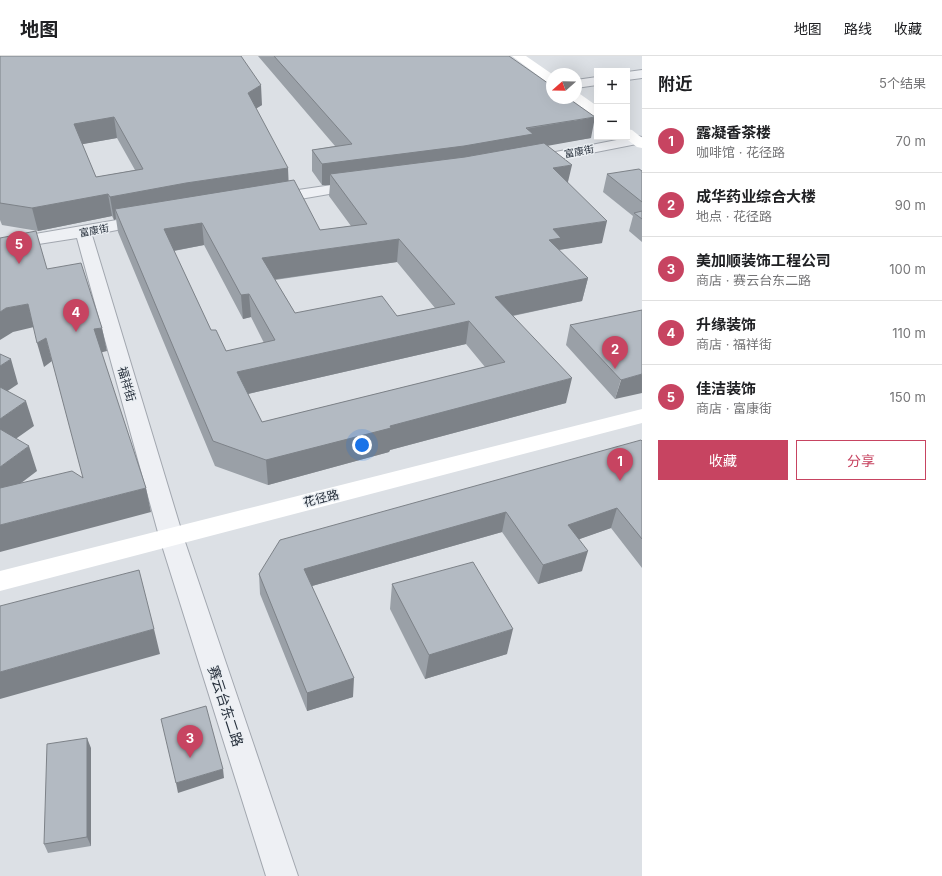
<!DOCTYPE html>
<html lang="zh">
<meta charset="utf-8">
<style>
:root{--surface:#fff;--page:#f2f2f2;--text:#202124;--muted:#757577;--line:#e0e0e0;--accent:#c74461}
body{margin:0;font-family:Inter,"Noto Sans SC",sans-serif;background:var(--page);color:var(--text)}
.controls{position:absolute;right:12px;top:12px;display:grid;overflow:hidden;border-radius:0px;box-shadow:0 4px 16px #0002}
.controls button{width:36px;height:36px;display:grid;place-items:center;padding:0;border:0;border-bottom:1px solid var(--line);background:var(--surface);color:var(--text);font:20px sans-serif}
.compass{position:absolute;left:546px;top:12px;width:36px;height:36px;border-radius:50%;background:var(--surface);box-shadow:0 4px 16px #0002;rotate:250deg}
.you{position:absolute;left:362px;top:389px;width:14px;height:14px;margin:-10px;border:3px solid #fff;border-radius:50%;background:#1a73e8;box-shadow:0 0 0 6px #1a73e833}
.badge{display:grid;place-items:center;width:26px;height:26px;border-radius:50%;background:var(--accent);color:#fff;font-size:13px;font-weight:700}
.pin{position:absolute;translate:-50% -33px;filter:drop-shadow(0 1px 2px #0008)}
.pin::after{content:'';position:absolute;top:21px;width:14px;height:12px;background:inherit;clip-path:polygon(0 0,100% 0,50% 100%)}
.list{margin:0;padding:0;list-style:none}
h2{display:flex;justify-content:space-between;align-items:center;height:52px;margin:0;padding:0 16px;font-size:17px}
h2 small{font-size:13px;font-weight:400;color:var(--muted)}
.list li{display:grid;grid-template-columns:26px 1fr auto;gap:12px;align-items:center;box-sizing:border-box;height:64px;padding:0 16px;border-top:1px solid var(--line)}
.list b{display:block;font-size:15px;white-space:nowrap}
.list p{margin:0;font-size:13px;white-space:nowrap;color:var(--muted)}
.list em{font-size:13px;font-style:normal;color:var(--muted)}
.actions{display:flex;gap:8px;padding:12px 16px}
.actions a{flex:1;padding:9px 0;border:1px solid var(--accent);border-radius:0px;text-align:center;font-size:14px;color:var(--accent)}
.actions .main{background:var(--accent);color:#fff}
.map{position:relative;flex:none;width:642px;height:820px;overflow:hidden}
header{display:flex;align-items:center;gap:24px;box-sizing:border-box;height:56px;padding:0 20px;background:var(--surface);border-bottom:1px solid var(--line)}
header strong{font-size:19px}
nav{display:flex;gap:22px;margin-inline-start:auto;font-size:14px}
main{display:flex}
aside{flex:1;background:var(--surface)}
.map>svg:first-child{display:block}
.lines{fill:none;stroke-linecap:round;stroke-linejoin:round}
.street-casing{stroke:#a2a7af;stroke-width:2}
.street{fill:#eef0f4;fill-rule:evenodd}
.secondary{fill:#fff;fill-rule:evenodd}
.wall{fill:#9aa0a7;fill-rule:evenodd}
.shaded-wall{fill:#7d8288}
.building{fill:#b3bac2;stroke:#7d8288;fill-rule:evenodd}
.labels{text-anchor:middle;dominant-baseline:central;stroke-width:3;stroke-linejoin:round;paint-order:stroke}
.far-street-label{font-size:10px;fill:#262f3b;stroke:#ebeff3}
.street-label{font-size:12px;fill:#262f3b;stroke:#ebeff3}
.near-street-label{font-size:14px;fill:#262f3b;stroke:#ebeff3}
</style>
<header>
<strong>地图</strong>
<nav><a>地图</a><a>路线</a><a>收藏</a></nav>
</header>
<main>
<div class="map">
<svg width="642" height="820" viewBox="0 0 642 820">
<rect width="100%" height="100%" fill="#dce0e5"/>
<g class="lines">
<defs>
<path id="street" d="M642,14V22L627,24V16Z
M597,21V29L576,32V24Z
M637,80L642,81V87L530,109L525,108L523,105L525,102L530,101Z
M359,125L364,126L366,129L364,132L271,148L266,146L263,143L266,140L271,138Z
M146,159L152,161L154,164L152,167L92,179L183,480L298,820H266L159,480L77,182L0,194V184Z"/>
</defs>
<use href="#street" class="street-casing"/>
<use href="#street" class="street"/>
<path class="secondary" d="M512,0H526L552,18V28L548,27Z
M576,37L580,38L597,50V60L592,59L572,44L570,42H576Z
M627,73L632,74L642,82V92L637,91L624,81H627Z
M642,353V367L0,535V515Z"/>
</g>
<path class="wall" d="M0,0L262,49L256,52L288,124L320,174L351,170L329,140L330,129H322L312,115V94L335,90L258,0H509L591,82L547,89L602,187L559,194L588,222L582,245L513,260L566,347L390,394L389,396L268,429L215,410L118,176L116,163L114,164L112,160L38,175L2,169L0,164ZM117,82L135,114L96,121L82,88ZM204,189L243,263L251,261L264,287L226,295L211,274L174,195ZM397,206L435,252L397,260L295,257L275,224ZM466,288L485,311L262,366L248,338Z
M642,115V186L629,175L633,160L603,136L607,118Z
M642,254L615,343L566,289L570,269Z
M642,385V512L611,472L579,483L582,515L538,528L502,476L312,530L353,641L307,655L260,538L259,518Z
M392,528L507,598L425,623L390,553Z
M91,692V790L48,797L44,788Z"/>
<path class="shaded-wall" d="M261,29L262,49L249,57L248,37Z
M114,61L117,82L78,89L74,68Z
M595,61L591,82L337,128L330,118V129H322V108Z
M572,109L567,130L553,112Z
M288,112L289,134L115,153L116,163L114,164L110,141L186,127Z
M108,138L112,160L38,175L32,152Z
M607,165L602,187L558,194L549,184L553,173Z
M202,167L204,189L167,196L164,173Z
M399,183L397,206L263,225L262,202Z
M588,222L582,245L492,264L495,241Z
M249,238L251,261L243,263L241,239Z
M28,248L34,271L13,276L0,284V256L6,252Z
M469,265L466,288L239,340L237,316Z
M102,272L107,295L99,297L94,273Z
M46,282L52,305L44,311L37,287Z
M11,303L18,328L0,340V310Z
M642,318V337L615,343L621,324Z
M572,322L566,347L390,394L389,396L268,429L266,404L390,370Z
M26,345L34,370L0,394V363Z
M29,390L37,415L0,443V411Z
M146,432L151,456L0,496V469Z
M617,452L611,472L563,489L568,469Z
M506,456L502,476L305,532L304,513Z
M588,495L582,515L538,528L543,509Z
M154,573L160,598L0,643V616Z
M513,573L507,598L425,623L429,599Z
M354,622L353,641L307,655V637Z
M87,682L91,692V790L87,781Z
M223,713L224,722L178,737L176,727Z"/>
<path class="building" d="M0,0H241L261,29L248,37L288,112L186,127L110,141L108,138L32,152L0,147ZM114,61L143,113L96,121L74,68Z
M274,0H509L552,30V42H568L595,61L526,72L533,78L464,90L322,108L312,94L352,88Z
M544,87L572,109L553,112L607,165L553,173L561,182L549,184L588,222L495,241L572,322L390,370L391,372L266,404L213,385L115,153L294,124L320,174L367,168L330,118L465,101ZM202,167L241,239L249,238L275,284L226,295L216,274H211L164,173ZM399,183L455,248L397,260L382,240L295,257L262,202ZM469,265L505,306L262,366L237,316Z
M639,113L642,115V146L607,118Z
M642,155V163L634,157Z
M36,175L47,213L81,207L102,272L94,273L146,432L0,469V432L72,415L83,422L46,282L37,287L28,248L6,252L0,256V182Z
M642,254V318L621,324L570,269Z
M0,298L11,303L0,310Z
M0,331L26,345L0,363Z
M0,373L29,390L0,411Z
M641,384L642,385V483L617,452L568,469L588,495L543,509L506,456L304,513L354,622L307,637L259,518L280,484Z
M473,506L513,573L429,599L392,528Z
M139,514L154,573L0,616V550Z
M206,650L223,713L176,727L161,663Z
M87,682V781L44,788L47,688Z"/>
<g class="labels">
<g class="far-street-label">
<text transform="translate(579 95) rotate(-11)">富康街</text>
<text transform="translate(94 174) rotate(-11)">富康街</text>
</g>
<g class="street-label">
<text transform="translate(127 328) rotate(74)">福祥街</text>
<text transform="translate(321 442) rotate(-14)">花径路</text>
</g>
<g class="near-street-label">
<text transform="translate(226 650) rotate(72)">赛云台东二路</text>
</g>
</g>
</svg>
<div class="controls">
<button>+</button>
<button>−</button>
</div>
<svg class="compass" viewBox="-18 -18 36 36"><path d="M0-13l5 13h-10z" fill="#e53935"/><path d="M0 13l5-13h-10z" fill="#757577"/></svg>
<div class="you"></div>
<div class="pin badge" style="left:620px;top:425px">1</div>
<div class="pin badge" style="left:615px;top:313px">2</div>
<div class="pin badge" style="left:190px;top:702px">3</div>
<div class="pin badge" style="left:76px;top:276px">4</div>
<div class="pin badge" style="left:19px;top:208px">5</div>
</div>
<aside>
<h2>附近<small>5个结果</small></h2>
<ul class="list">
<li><span class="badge">1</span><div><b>露凝香茶楼</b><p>咖啡馆 · 花径路</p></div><em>70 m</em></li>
<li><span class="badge">2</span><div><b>成华药业综合大楼</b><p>地点 · 花径路</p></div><em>90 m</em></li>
<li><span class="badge">3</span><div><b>美加顺装饰工程公司</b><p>商店 · 赛云台东二路</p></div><em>100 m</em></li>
<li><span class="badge">4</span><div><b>升缘装饰</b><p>商店 · 福祥街</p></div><em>110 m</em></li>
<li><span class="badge">5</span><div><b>佳洁装饰</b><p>商店 · 富康街</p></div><em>150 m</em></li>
</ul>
<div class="actions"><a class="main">收藏</a><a>分享</a></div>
</aside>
</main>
